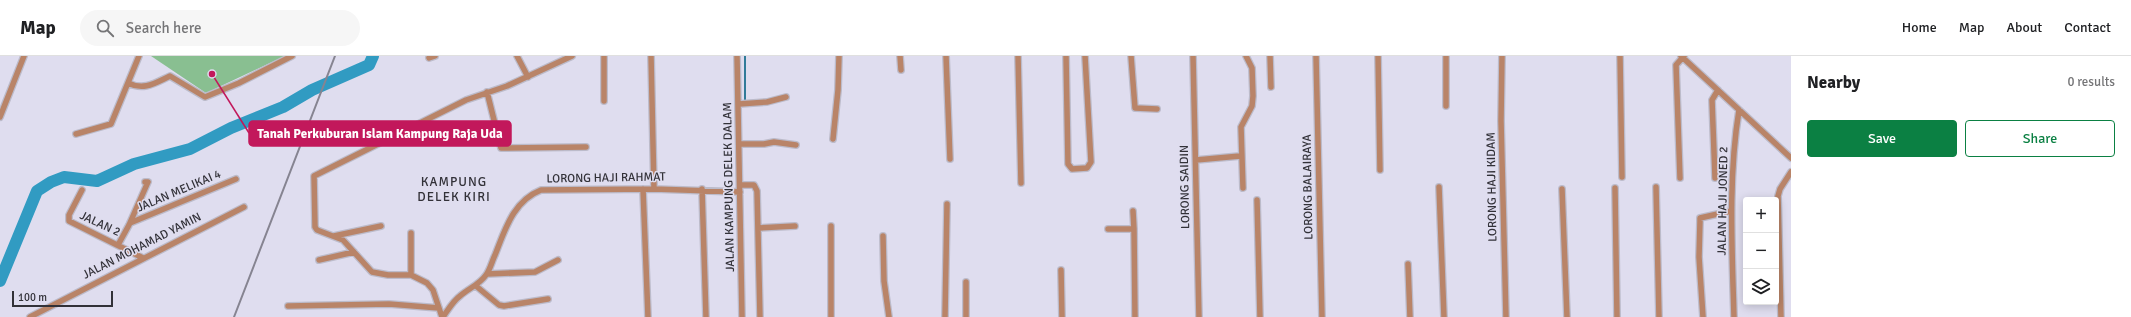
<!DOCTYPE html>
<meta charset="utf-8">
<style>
:root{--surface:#fff;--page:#f6f6f6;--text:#202124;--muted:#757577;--line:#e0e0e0;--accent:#0b8043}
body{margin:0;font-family:Signika,sans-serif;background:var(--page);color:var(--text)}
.controls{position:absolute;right:12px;bottom:12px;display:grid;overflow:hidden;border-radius:4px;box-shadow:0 2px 10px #0003}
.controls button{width:36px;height:36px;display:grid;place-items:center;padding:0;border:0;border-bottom:1px solid var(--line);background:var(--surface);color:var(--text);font:20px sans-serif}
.scale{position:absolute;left:12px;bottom:10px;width:101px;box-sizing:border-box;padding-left:4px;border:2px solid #323138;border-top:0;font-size:11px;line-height:14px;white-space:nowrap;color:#323138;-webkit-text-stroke:3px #dfddef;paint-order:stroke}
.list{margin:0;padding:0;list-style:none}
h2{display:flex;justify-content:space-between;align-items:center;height:52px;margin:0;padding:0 16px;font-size:17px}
h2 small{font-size:13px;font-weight:400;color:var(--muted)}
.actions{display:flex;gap:8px;padding:12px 16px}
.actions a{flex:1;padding:9px 0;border:1px solid var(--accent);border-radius:4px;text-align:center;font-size:14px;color:var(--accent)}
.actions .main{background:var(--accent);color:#fff}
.icon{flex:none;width:22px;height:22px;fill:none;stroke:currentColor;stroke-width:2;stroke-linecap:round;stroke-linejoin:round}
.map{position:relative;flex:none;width:1791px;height:261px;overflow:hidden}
header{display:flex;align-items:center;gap:24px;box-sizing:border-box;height:56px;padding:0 20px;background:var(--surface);border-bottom:1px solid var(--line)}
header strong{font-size:19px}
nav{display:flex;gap:22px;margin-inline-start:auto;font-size:14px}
.search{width:280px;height:36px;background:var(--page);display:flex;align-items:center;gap:10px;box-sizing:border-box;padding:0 14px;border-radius:22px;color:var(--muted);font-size:15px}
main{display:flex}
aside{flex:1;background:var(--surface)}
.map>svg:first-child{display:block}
.green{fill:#89bf91}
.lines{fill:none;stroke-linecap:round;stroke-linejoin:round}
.stream{stroke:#317b99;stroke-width:2}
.river{stroke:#319bc2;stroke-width:12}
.minor-casing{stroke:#bcbbca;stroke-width:8}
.minor{stroke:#b98468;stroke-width:5.5}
.rail{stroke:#868491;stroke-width:2}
.labels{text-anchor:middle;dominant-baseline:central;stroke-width:3;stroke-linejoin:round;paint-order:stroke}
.street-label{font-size:12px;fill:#323138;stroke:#dfddef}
.neighbourhood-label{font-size:13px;letter-spacing:1px;fill:#323138;stroke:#dfddef}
.leader{fill:none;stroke:#c2185b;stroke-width:1.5}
.callout-dot{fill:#c2185b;stroke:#dfddef;stroke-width:1.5}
.callout{fill:#c2185b;stroke:#c2185b;stroke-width:1.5}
.callout-label{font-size:13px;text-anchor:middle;font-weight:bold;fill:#fff}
</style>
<header>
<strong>Map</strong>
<div class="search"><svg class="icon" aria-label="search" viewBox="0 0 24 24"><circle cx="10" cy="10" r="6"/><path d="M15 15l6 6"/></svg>Search here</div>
<nav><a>Home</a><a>Map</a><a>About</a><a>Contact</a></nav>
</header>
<main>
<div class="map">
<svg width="1791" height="261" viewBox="0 0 1791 261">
<rect width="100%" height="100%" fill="#dfddef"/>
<path class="green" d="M151,0H285L206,37Z"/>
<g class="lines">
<path class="stream" d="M745,0V44"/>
<path class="river" d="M0,225L37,135L51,126L64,121L97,125L134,108L190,93L231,72L283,51L312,34L369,9L373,0"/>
<defs>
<path id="minor" d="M517,0L528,21
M651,0L654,133
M737,0L742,261
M900,0L901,14
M946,0L950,103
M1018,0L1021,127
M1066,0L1068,108L1072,113L1087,112L1091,106L1085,0
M1131,0L1135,52L1157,53
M1193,0L1199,261
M1270,0L1271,31
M1316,0L1322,261
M1378,0L1380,114
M1446,0V50
M1502,0L1501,65L1506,261
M1620,0L1622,121
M1681,0L1791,102
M429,2L435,0
M128,27C144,35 155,27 170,20L205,41L239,27L292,0
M487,36L501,92L586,91
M604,45V0
M739,48L767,46L786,41
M0,61L24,0
M76,78L111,68L139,0
M833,83L838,34L839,0
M740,88H764L774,86L796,89
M1196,104L1240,100
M1680,122L1676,9L1684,0
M1715,122L1712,44L1718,34
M740,129H754L757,135L760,261
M1439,131L1444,261
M1656,131L1659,261
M1243,132L1241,71L1252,50L1253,40L1252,12L1246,0
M1615,132L1617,261
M643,133L648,261
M702,133L706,261
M1562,133L1567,261
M82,134L69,159V165L143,202
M1257,144L1260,261
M1133,155L1134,173
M130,167L236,123
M831,170V261
M758,172L795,170
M1108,173H1134L1135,261
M334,180L381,170
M883,180L884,225L889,261
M118,189L129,169L148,126H145
M319,204L354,196
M1408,208L1410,261
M1061,214L1062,261
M487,218L535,216L558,204
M411,219V177
M966,226V261
M476,230L499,249L504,250L548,243
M288,250L389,248L439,252
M30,261L244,151
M442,261L433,234L427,227L411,219H388L372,216L343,184L317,174L315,171L314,120L466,44L507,30L572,0
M443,261C448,254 453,245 460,240C469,232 479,229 486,219C490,214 492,205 495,199C505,174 513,145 541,134L654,133L740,136
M945,261L947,148
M1703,261L1699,201L1700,165V162L1731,155
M1734,261C1732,192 1728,122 1739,54
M1781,261L1778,140L1780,133L1791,116"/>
</defs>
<use href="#minor" class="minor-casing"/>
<use href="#minor" class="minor"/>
<path class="rail" d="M234,261L335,0"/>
</g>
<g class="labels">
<g class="street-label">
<text transform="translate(606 122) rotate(-1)">LORONG HAJI RAHMAT</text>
<text transform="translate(729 131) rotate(-91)">JALAN KAMPUNG DELEK DALAM</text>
<text transform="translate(1185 131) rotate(-91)">LORONG SAIDIN</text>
<text transform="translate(1308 131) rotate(-91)">LORONG BALAIRAYA</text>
<text transform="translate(1492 131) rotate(-91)">LORONG HAJI KIDAM</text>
<text transform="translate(179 135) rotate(-23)">JALAN MELIKAI 4</text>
<text transform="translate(1723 145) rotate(-89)">JALAN HAJI JONED 2</text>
<text transform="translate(100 168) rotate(25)">JALAN 2</text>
<text transform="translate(142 190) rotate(-27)">JALAN MOHAMAD YAMIN</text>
</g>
<g class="neighbourhood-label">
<text x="454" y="126">KAMPUNG<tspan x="454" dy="15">DELEK KIRI</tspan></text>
</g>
</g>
<path class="leader" d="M212 18L249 77"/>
<circle class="callout-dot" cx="212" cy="18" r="4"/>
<rect class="callout" x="249" y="65" width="262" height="25" rx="4"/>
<g class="callout-label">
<text x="380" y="82">Tanah Perkuburan Islam Kampung Raja Uda</text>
</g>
</svg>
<div class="controls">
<button>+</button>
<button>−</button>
<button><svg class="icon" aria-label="layers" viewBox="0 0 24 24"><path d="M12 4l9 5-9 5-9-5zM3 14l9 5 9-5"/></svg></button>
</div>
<div class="scale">100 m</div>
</div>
<aside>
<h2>Nearby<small>0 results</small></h2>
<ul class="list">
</ul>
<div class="actions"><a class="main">Save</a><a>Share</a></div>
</aside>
</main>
